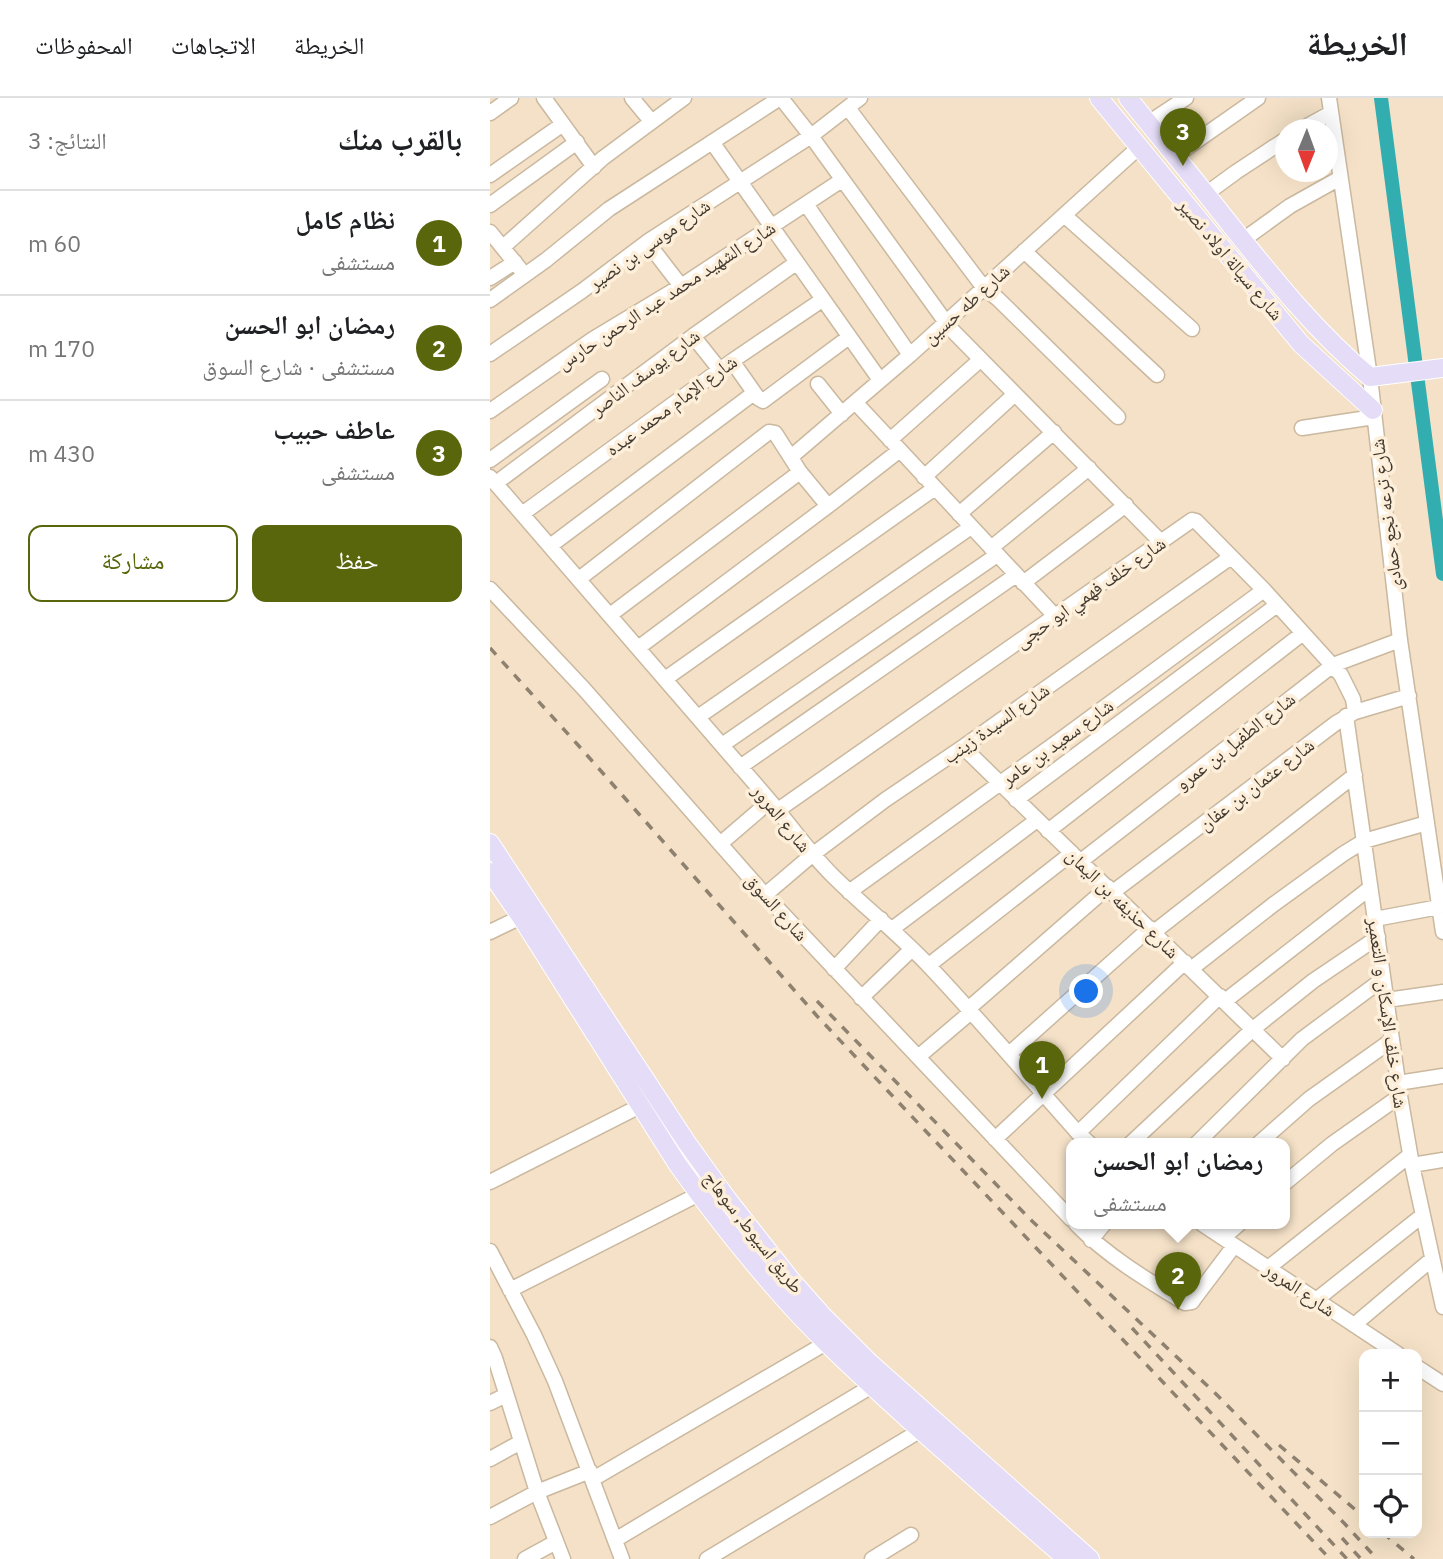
<!DOCTYPE html>
<html lang="ar">
<meta charset="utf-8">
<style>
:root{--surface:#fff;--page:#f2f2f2;--text:#202124;--muted:#757577;--line:#e0e0e0;--accent:#59660c}
body{margin:0;font-family:"IBM Plex Sans","Noto Naskh Arabic",sans-serif;background:var(--page);color:var(--text);direction:rtl}
.controls{position:absolute;right:21px;bottom:21px;display:grid;overflow:hidden;border-radius:14px;box-shadow:0 7px 28px #0002}
.controls button{width:63px;height:63px;display:grid;place-items:center;padding:0;border:0;border-bottom:2px solid var(--line);background:var(--surface);color:var(--text);font:35px sans-serif}
.compass{position:absolute;left:785px;top:21px;width:63px;height:63px;border-radius:50%;background:var(--surface);box-shadow:0 7px 28px #0002;rotate:181deg}
.you{position:absolute;left:597px;top:894px;width:24px;height:24px;margin:-18px;border:5px solid #fff;border-radius:50%;background:#1a73e8;box-shadow:0 0 0 10px #1a73e833}
.badge{display:grid;place-items:center;width:46px;height:46px;border-radius:50%;background:var(--accent);color:#fff;font-size:23px;font-weight:700}
.pin{position:absolute;translate:-50% -58px;filter:drop-shadow(0 2px 4px #0008)}
.pin::after{content:'';position:absolute;top:37px;width:24px;height:21px;background:inherit;clip-path:polygon(0 0,100% 0,50% 100%)}
.popup{position:absolute;left:576px;top:1040px;width:224px;height:91px;box-sizing:border-box;display:grid;place-content:center;border-radius:14px;background:var(--surface);filter:drop-shadow(0 2px 5px #0005);font-size:23px;white-space:nowrap;color:var(--muted)}
.popup b{font-size:26px;color:var(--text)}
.popup::after{content:'';position:absolute;left:50%;top:100%;margin-left:-14px;border:14px solid transparent;border-top-color:var(--surface)}
.list{margin:0;padding:0;list-style:none}
h2{display:flex;justify-content:space-between;align-items:center;height:91px;margin:0;padding:0 28px;font-size:30px}
h2 small{font-size:23px;font-weight:400;color:var(--muted)}
.list li{display:grid;grid-template-columns:46px 1fr auto;gap:21px;align-items:center;box-sizing:border-box;height:105px;padding:0 28px;border-top:2px solid var(--line)}
.list b{display:block;font-size:26px;white-space:nowrap}
.list p{margin:0;font-size:23px;white-space:nowrap;color:var(--muted)}
.list em{font-size:23px;font-style:normal;color:var(--muted)}
.actions{display:flex;gap:14px;padding:21px 28px}
.actions a{flex:1;padding:16px 0;border:2px solid var(--accent);border-radius:14px;text-align:center;font-size:24px;color:var(--accent)}
.actions .main{background:var(--accent);color:#fff}
.icon{flex:none;width:38px;height:38px;fill:none;stroke:currentColor;stroke-width:2;stroke-linecap:round;stroke-linejoin:round}
.map{position:relative;flex:none;width:953px;height:1461px;overflow:hidden;direction:ltr}
header{display:flex;align-items:center;gap:42px;box-sizing:border-box;height:98px;padding:0 35px;background:var(--surface);border-bottom:2px solid var(--line)}
header strong{font-size:33px}
nav{display:flex;gap:38px;margin-inline-start:auto;font-size:24px}
main{display:flex}
aside{flex:1;background:var(--surface)}
.map>svg:first-child{display:block}
.lines{fill:none;stroke-linecap:round;stroke-linejoin:round}
.canal{stroke:#32aeb0;stroke-width:14}
.minor-casing{stroke:#cab89f;stroke-width:17}
.major-casing{stroke:#fff;stroke-width:20}
.minor{stroke:#fff;stroke-width:14}
.major{stroke:#e5ddf7;stroke-width:18}
.rail{stroke:#8e8170;stroke-width:3.5;stroke-dasharray:9 9;stroke-linecap:butt}
.labels{text-anchor:middle;dominant-baseline:central;stroke-width:7;stroke-linejoin:round;paint-order:stroke}
.street-label{font-size:19px;fill:#41392f;stroke:#feefda}
</style>
<header>
<strong>الخريطة</strong>
<nav><a>الخريطة</a><a>الاتجاهات</a><a>المحفوظات</a></nav>
</header>
<main>
<div class="map">
<svg width="953" height="1461" viewBox="0 0 953 1461">
<rect width="100%" height="100%" fill="#f4e1c7"/>
<g class="lines">
<path class="canal" d="M891,0L953,476"/>
<defs>
<path id="minor" d="M54,0L104,69
M142,0L161,23
M291,0L321,38L460,230L671,444
M839,0L880,279L910,542L953,834
M358,10L494,190L508,201L628,319
M0,15L21,0
M658,25L696,0
M810,32L841,15
M222,44L390,282
M685,58L768,0
M0,77L73,26
M716,96L746,74L796,41
M316,106L420,257
M0,107L87,44
M574,117L702,231
M0,134L35,177
M753,142L800,108L850,80
M157,144L191,188
M13,149L113,60L194,0
M534,153L667,277
M0,180L25,164
M0,202L56,162L119,111L290,0
M203,238L230,272
M0,256L92,193L157,144L321,38L370,0
M242,263L268,300L273,303L359,239
M328,286L352,316
M365,304L565,518
M0,313L103,241L191,188L352,82
M812,330L884,319
M400,342L490,262
M301,359L420,257L648,50
M0,362L112,281
M0,379L280,703C301,728 319,754 342,777C373,808 408,835 439,868C490,922 538,979 588,1035L600,1046
M434,379L525,296
M6,385L203,238L306,165
M32,416L242,263L332,202
M469,416L564,334
M60,448L264,295
M501,450L599,370
M89,481L279,334L285,335L287,338L310,374L338,408
M533,485L636,407
M0,491L94,591L275,797L581,1121
M120,517L310,374
M148,550L338,408L410,352
M175,581L445,390
M856,618L910,998L922,1067L953,1209
M208,619L481,429
M232,647L507,457
M473,649L793,961
M250,669L526,477
M526,702L787,507
M288,712L702,422L706,423L774,492L851,577L863,601L865,614
M558,733L813,535
M230,746L280,703
M591,763L843,567L910,542
M359,794L570,642L774,492
M623,794L846,625L865,614L919,598
M275,797L322,757L395,702L473,649L741,459
M885,821L949,809
M402,831L547,722
M0,834L31,819
M664,834L865,677
M439,867L582,755
M344,871L391,821
M701,871L784,806L853,756L874,743L937,725
M371,900L422,851
M897,902L953,894
M735,903L880,790
M478,911L618,789
M519,956L660,830
M428,959L481,914
M908,985L953,978
M588,1035L730,898
M505,1041L695,864
M640,1046L763,931L823,883L888,839
M706,1046L812,941L893,881
M768,1046L819,1001L902,942
M922,1067L953,1062
M0,1084L150,1008
M795,1085L842,1046L910,998
M586,1126C617,1158 657,1182 695,1205L702,1204L704,1201L744,1148
M712,1126L908,1256
M733,1140L749,1126
M601,1142L614,1126
M0,1153L44,1237L65,1283L132,1461
M778,1170L920,1057
M20,1192L209,1096
M826,1202L933,1117
M864,1227L942,1161
M0,1249L5,1260L47,1394L73,1461
M927,1269L953,1286
M0,1305L16,1297
M0,1361L31,1344
M103,1381L336,1245
M0,1419L47,1394L100,1373
M125,1442L382,1288
M35,1461L66,1444
M217,1461L431,1332
M382,1461L421,1437"/>
<path id="major" d="M609,0L811,246L883,312
M638,0C672,42 706,83 739,125C783,180 826,234 880,279L953,270
M0,745L197,1045L238,1102L301,1182L332,1217L380,1265L600,1461
M0,774L31,819L188,1067C218,1109 250,1150 284,1189C324,1236 371,1278 417,1320C470,1367 523,1415 577,1461"/>
</defs>
<use href="#minor" class="minor-casing"/>
<use href="#major" class="major-casing"/>
<use href="#minor" class="minor"/>
<use href="#major" class="major"/>
<path class="rail" d="M0,550L88,647L327,918L840,1461
M327,903L542,1123L724,1294L854,1425L887,1461
M642,1230L857,1461
M789,1347L874,1419
M893,1435L924,1461
M852,1440L871,1461"/>
</g>
<g class="labels">
<g class="street-label">
<text transform="translate(159 146) rotate(-35)">شارع موسى بن نصير</text>
<text transform="translate(741 161) rotate(50)">شارع سيالة اولاد نصير</text>
<text transform="translate(176 197) rotate(-33)">شارع الشهيد محمد عبد الرحمن حارس</text>
<text transform="translate(476 206) rotate(-42)">شارع طه حسين</text>
<text transform="translate(155 274) rotate(-37)">شارع يوسف الناصر</text>
<text transform="translate(181 307) rotate(-36)">شارع الإمام محمد عبده</text>
<text transform="translate(896 417) rotate(-97)">شارع ترعه نجع حمادى</text>
<text transform="translate(600 494) rotate(-35)">شارع خلف فهمي ابو حجى</text>
<text transform="translate(506 625) rotate(-35)">شارع السيدة زينب</text>
<text transform="translate(745 643) rotate(-38)">شارع الطفيل بن عمرو</text>
<text transform="translate(567 644) rotate(-36)">شارع سعيد بن عامر</text>
<text transform="translate(766 686) rotate(-37)">شارع عثمان بن عفان</text>
<text transform="translate(292 720) rotate(51)">شارع المرور</text>
<text transform="translate(633 805) rotate(44)">شارع حذيفه بن اليمان</text>
<text transform="translate(287 809) rotate(48)">شارع السوق</text>
<text transform="translate(898 915) rotate(82)">شارع خلف الإسكان و التعمير</text>
<text transform="translate(264 1134) rotate(52)">طريق اسيوط, سوهاج</text>
<text transform="translate(810 1191) rotate(34)">شارع المرور</text>
</g>
</g>
</svg>
<div class="controls">
<button>+</button>
<button>−</button>
<button><svg class="icon" aria-label="locate" viewBox="0 0 24 24"><circle cx="12" cy="12" r="6"/><path d="M12 2v4M12 18v4M2 12h4M18 12h4"/></svg></button>
</div>
<svg class="compass" viewBox="-18 -18 36 36"><path d="M0-13l5 13h-10z" fill="#e53935"/><path d="M0 13l5-13h-10z" fill="#757577"/></svg>
<div class="you"></div>
<div class="pin badge" style="left:552px;top:1001px">1</div>
<div class="pin badge" style="left:688px;top:1212px">2</div>
<div class="popup"><b>رمضان ابو الحسن</b>مستشفى</div>
<div class="pin badge" style="left:693px;top:68px">3</div>
</div>
<aside>
<h2>بالقرب منك<small>النتائج: 3</small></h2>
<ul class="list">
<li><span class="badge">1</span><div><b>نظام كامل</b><p>مستشفى</p></div><em>60 m</em></li>
<li><span class="badge">2</span><div><b>رمضان ابو الحسن</b><p>مستشفى · شارع السوق</p></div><em>170 m</em></li>
<li><span class="badge">3</span><div><b>عاطف حبيب</b><p>مستشفى</p></div><em>430 m</em></li>
</ul>
<div class="actions"><a class="main">حفظ</a><a>مشاركة</a></div>
</aside>
</main>
